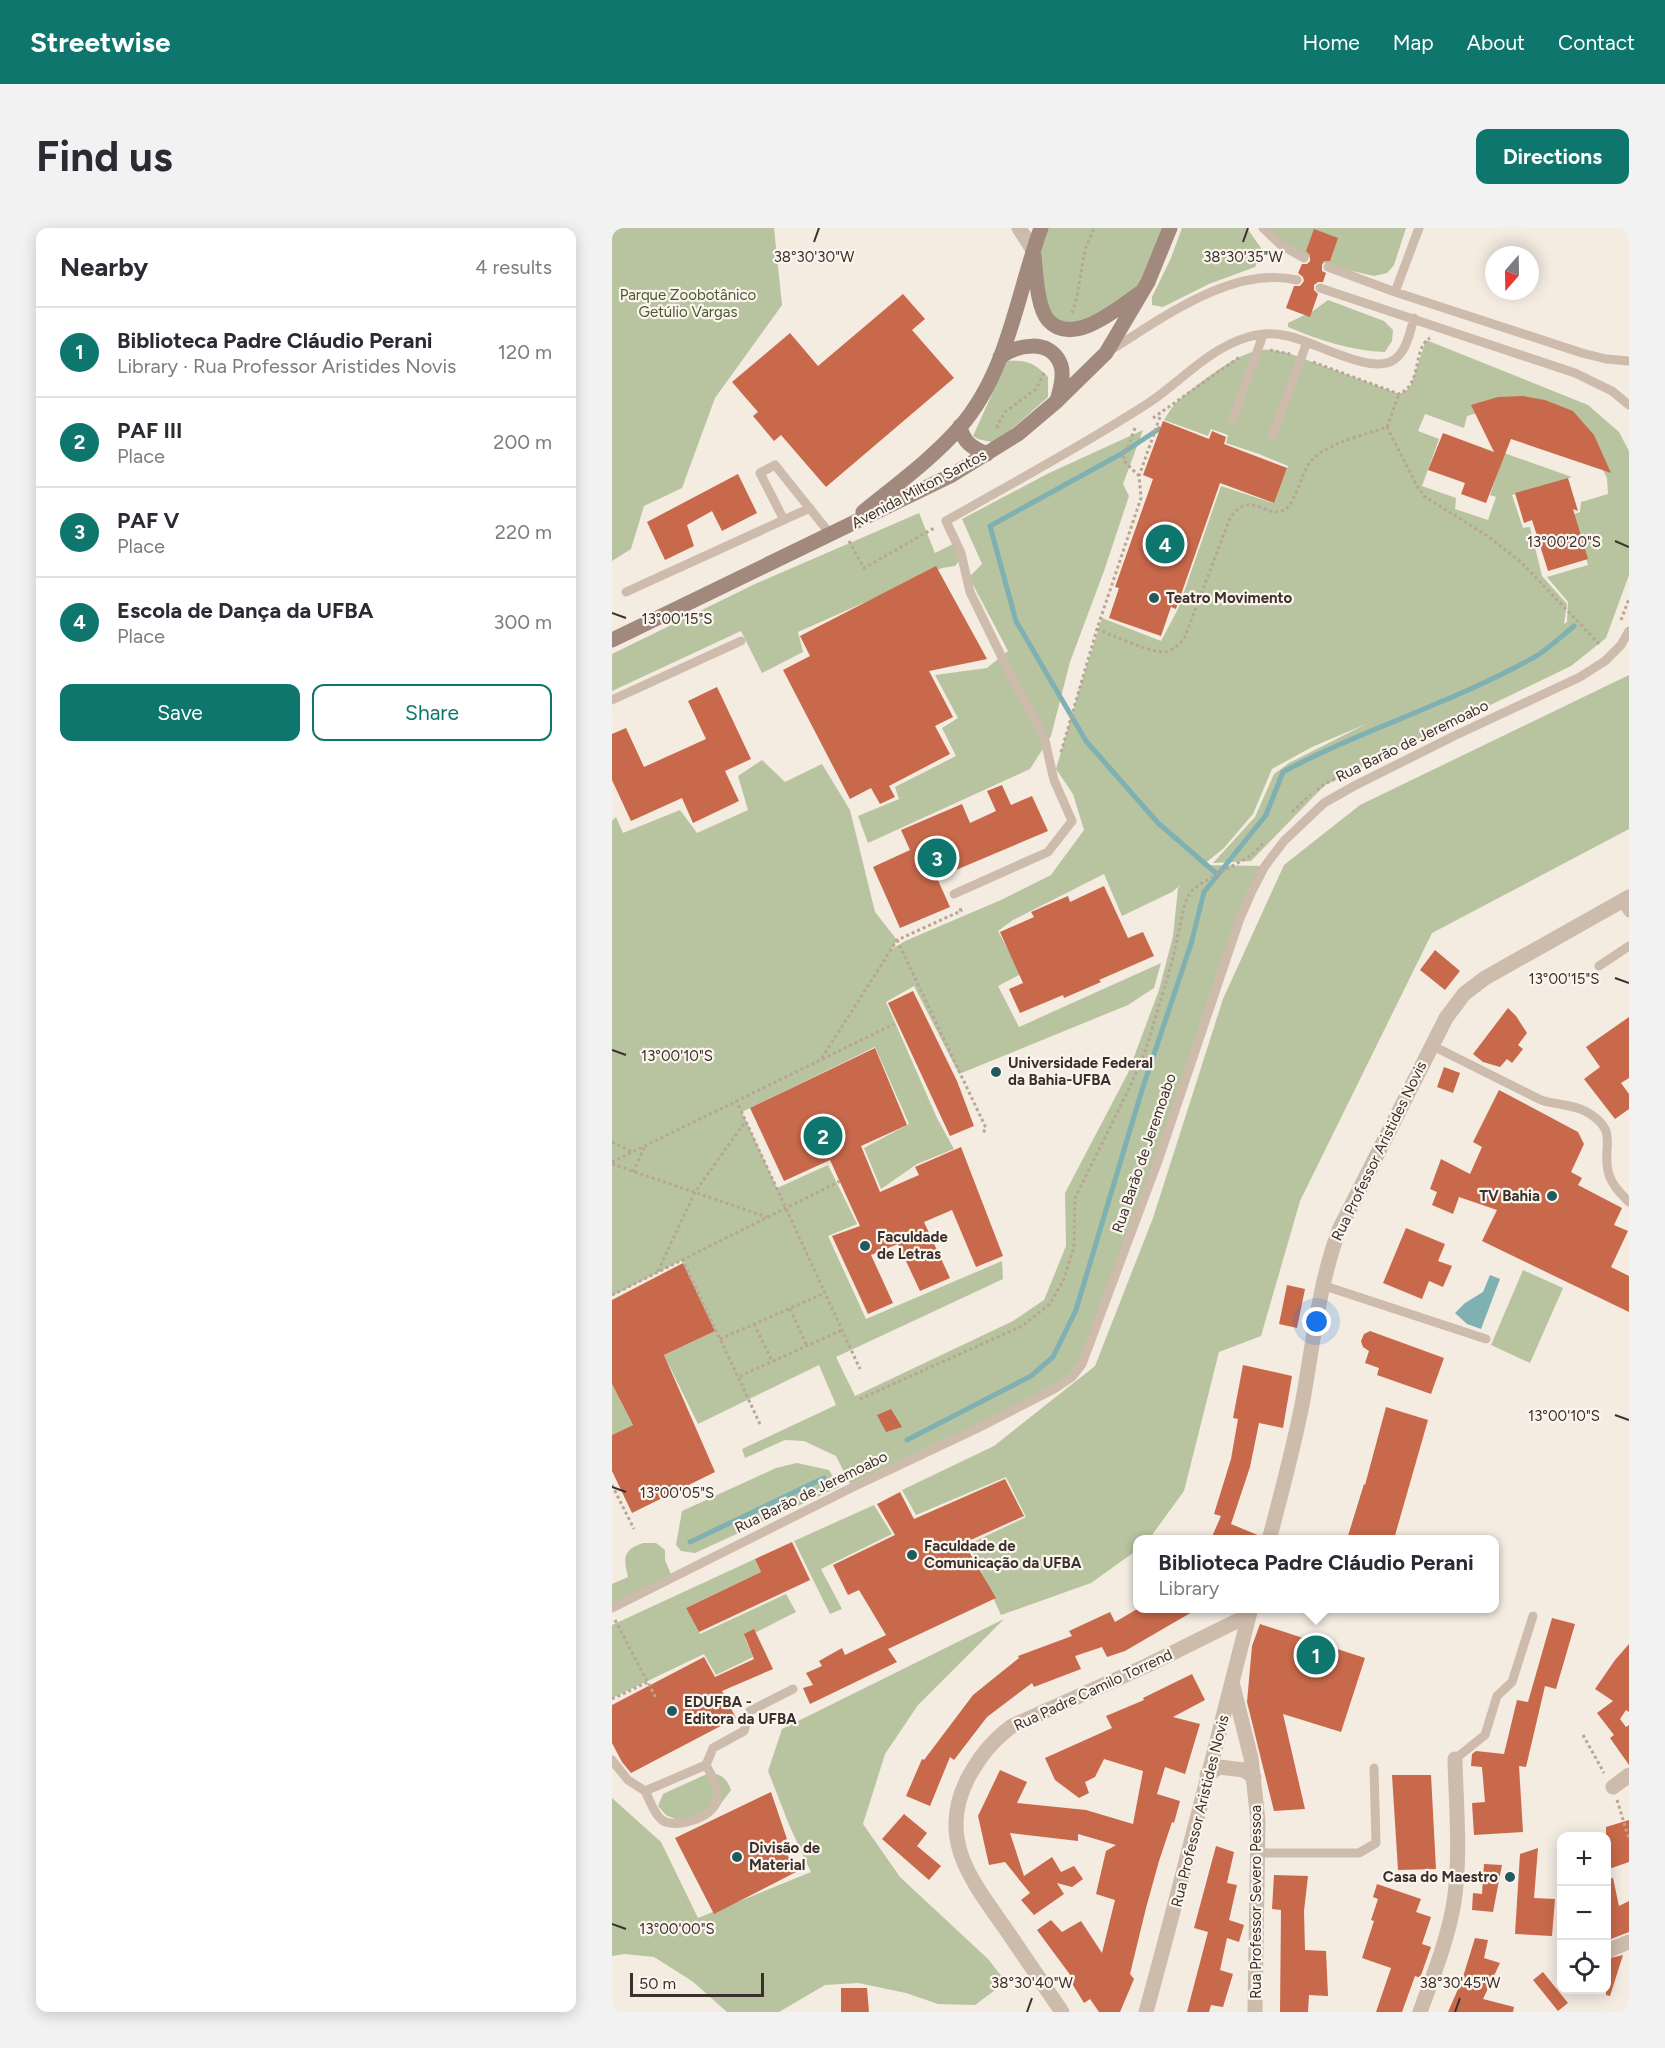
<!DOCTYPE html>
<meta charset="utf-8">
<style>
:root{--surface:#fff;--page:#f2f2f3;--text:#2b2b33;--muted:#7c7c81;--line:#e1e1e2;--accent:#0f766e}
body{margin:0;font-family:Figtree,sans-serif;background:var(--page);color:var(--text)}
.controls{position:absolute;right:18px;bottom:18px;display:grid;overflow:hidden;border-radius:12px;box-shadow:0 3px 15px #0003}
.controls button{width:54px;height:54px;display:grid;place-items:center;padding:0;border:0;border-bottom:2px solid var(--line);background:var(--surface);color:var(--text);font:30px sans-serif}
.compass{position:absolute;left:873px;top:18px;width:54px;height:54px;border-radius:50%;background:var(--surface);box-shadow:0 3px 15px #0003;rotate:200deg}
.scale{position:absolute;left:18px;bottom:15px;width:134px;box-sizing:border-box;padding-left:6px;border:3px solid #3b302b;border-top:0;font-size:16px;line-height:21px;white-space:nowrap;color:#3b302b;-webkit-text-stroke:4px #fbf5ee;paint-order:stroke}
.you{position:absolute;left:705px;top:1094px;width:21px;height:21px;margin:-15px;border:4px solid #fff;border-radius:50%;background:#1a73e8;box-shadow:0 0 0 9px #1a73e833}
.badge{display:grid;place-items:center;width:39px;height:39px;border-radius:50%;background:var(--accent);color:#fff;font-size:20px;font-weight:700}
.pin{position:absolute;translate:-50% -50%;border:3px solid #fff;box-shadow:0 2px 6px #0006}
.popup{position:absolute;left:521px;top:1307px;width:366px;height:78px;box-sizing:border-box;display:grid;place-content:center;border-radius:12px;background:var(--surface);filter:drop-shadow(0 2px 4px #0005);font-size:20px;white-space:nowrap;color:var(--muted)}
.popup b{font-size:22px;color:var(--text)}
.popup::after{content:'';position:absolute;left:50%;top:100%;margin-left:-12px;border:12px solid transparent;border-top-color:var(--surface)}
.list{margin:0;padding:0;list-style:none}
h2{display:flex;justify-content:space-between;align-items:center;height:78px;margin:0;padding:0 24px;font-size:26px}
h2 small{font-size:20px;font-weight:400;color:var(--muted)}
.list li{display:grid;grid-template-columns:39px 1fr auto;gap:18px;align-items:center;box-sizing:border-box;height:90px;padding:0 24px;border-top:2px solid var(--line)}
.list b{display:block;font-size:22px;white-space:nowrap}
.list p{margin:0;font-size:20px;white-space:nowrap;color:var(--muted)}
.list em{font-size:20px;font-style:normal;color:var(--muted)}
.actions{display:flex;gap:12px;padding:18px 24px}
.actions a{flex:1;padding:14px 0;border:2px solid var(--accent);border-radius:12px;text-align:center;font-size:21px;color:var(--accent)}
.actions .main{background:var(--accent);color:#fff}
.icon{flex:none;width:33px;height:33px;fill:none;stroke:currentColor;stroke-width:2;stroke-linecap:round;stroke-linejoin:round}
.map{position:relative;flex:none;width:1017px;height:1784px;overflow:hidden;border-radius:12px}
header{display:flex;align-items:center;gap:36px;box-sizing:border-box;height:84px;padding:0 30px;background:var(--accent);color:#fff}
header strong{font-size:28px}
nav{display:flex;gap:33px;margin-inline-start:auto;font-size:21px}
.intro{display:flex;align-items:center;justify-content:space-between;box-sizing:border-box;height:144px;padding:0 36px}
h1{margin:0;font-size:42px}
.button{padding:15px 27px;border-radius:12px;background:var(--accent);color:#fff;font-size:21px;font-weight:700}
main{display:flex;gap:36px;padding:0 36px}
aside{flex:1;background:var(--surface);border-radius:12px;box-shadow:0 3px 15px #0003}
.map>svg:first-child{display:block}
.green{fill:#b8c4a0;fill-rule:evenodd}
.water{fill:#7fb0b2}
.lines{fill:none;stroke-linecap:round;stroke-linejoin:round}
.stream{stroke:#7fb0b2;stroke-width:5}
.building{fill:#c8694b}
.path{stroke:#b9a596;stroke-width:3;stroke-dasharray:3 3;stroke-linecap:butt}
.service{stroke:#cdbbac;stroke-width:9}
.minor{stroke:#cdbbac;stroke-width:15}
.tertiary{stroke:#cdbbac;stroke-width:15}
.secondary{stroke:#a18a7d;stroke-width:15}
.ticks{fill:none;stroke:#3b302b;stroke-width:2}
.poi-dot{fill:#1f5a5e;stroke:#fbf5ee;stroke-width:2}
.labels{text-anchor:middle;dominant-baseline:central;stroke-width:4.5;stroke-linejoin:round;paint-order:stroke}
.park-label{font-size:15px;fill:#4a5a2e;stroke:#fbf5ee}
.street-label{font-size:15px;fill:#3b302b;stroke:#fbf5ee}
.poi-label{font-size:15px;font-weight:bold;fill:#3b302b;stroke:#fbf5ee;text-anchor:start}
.ticks-label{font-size:15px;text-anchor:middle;fill:#3b302b;stroke:#fbf5ee;stroke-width:4.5;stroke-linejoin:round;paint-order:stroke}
</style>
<header>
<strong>Streetwise</strong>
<nav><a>Home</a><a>Map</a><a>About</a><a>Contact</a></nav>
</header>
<div class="intro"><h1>Find us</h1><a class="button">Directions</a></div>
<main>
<aside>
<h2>Nearby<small>4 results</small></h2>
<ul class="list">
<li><span class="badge">1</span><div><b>Biblioteca Padre Cláudio Perani</b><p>Library · Rua Professor Aristides Novis</p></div><em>120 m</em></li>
<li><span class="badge">2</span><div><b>PAF III</b><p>Place</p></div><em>200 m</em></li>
<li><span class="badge">3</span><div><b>PAF V</b><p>Place</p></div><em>220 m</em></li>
<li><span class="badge">4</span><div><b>Escola de Dança da UFBA</b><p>Place</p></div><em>300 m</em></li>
</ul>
<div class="actions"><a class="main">Save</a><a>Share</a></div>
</aside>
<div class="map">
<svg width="1017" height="1784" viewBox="0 0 1017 1784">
<rect width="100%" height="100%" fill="#f4ebe1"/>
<path class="green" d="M0,0H162L170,77L103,170L70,260L32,278L19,321L0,333Z
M429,0H558L536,53L490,91L444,98L425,53Z
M570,0H635L651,23L643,39L597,56L551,79L540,77V69L559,30Z
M655,0H794L782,37L775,45L762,48L723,39L680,23Z
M716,72L772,93L781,102L780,113L773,124C740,123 706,112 676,99V95L701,83Z
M814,112L976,177L1007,204L1017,223V347L994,410L959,438L713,557L639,633L601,635L643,589L662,546L677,535L754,496L700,519L660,541L641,586L612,620L591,637L653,638L640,663L470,1136L442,1161L238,1256L224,1228L192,1213L173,1212L133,1230L130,1221L224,1177L207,1137L86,1196L52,1127L103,1103L70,1032L0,1068V593L4,589L11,605L68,582L85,605L136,582L126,548L150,532L173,554L210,536L238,582L263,684L285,712L280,721L293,713L389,672L439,647L472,602L461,566L444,541L469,456L490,390L549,413L566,381L609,258L661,275L676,238L647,226L614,215L616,207L599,201L596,208L552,192C556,186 560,178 566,173C584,157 621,128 644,123C655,120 665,123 676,125L787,166L794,163L799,157ZM882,180L979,218L995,250L996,266L969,274L968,284L962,286L976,337L935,349L956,374L955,394L952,396L955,376L930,348L918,299L911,300L900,267L960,249L892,225L878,267L884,269L876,292L843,281L844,270L810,258L827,211L806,203L813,186L852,200L855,188ZM492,646L510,688L560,664L570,656L566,660L561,708L547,762L516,845L453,965L454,1018L432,1072L401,1093L243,1168L224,1129L391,1051L390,1033L254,1091L216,1008L245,996L216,937L165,960L130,884L263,819L297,896L252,920L269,961L305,936L342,921L325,890L274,774L302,758L347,846L516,777L542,760L549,735L407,799L386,758L409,746L386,703L401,692Z
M395,133C416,132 422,135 436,149V169L384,215L366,211L361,208Z
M531,202L511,256L517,268L492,343L458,434L439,508L418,541L256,615L246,588L287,571L283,559L344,528L330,500L346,490L323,447L375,440L396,423L357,349L370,336L350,291L435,246Z
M307,285L323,325L347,313L352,327L343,338L330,340L186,404L191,424L150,445L129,403L0,463V426L143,356Z
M1017,447V601L820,705L688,973L649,1108L607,1124L572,1263L537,1311L526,1312L525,1322L479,1355L389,1387L357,1316L414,1289L394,1249L304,1287L290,1262L382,1218L483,1138L541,990L611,771L672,637L748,577Z
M911,1042L951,1060L918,1135L879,1117Z
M0,1156L21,1197L0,1207Z
M185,1235L217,1242L227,1259L83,1325L69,1323L64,1317L70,1283L164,1240Z
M262,1277L280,1306L209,1341L230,1381L218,1386L182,1313Z
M31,1315H44L53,1322V1332L61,1351L0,1383V1356L16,1349C11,1329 11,1322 31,1315Z
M143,1331L149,1344L74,1380L88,1406L174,1366L184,1384L133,1410L141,1429L104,1447L92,1426L0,1470V1397Z
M392,1391L306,1477L273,1526L251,1596L288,1649L376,1731L394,1754L363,1777L326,1776L294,1765L246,1755L213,1757L167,1784H115L80,1753L42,1729L13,1726L0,1728V1570L49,1614L86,1690L199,1644L178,1599L156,1543L170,1501Z
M97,1545C109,1546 115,1550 119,1562L108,1577L70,1594L54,1587L46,1578L51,1566Z"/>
<path class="water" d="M878,1047L888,1051L869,1101L855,1096L843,1085L853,1075L871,1064Z"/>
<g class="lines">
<path class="stream" d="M547,201L509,226L378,298L404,393L474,513L546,595L605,646
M295,1212L419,1148L441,1129L464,1082L530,862L579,716L592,664L654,587L671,544C753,500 844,474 926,427C938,419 950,408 962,398
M78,1314L212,1250"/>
</g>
<path class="building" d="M702,1L726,10L718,33H712L710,37V43L714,45L711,54H706L702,57V62L706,66L698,89L674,80L682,58H688L692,53L691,49L686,45L690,36H695L698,33V27L694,23Z
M291,66L313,91L300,102L342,150L214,259L169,207L162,213L141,188L146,184L120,154L178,105L206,138Z
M911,168L933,172L961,183L982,207L999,245L899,211L874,275L849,266L853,255L816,242L831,205L882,224L859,177L886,169Z
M551,193L597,211L600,203L614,209L612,216L675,240L662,275L608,255L564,381L559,379L549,408L497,390L507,360L503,359L541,251L531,247Z
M126,246L145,285L110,303L100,283L75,297L82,318L53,332L35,294Z
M956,250L966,283L961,281L976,331L936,343L920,292L912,295L903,265Z
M324,338L375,431L317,443L341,489L323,498L338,526L277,558L283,569L268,576L259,560L238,571L171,442L198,428L188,408Z
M105,459L139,531L113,543L127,573L81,595L70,570L19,593L0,552V506L14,500L32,539L94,511L76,473Z
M390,557L399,577L420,568L436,603L325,650L338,679L288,700L261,639L298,622L289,602L350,576L358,595L384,583L375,563Z
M492,658L516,710L531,704L542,728L487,752L489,754L452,770L451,767L408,785L397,761L411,755L388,704L422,689L419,684L456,668L458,674Z
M823,722L848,743L833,762L808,742Z
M301,763L345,853L362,898L338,908L276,775Z
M896,780L904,788L915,805L906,817L911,821L900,835L895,831L888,839L871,834L861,826Z
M1017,789V850L1009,855L1017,866V881L1003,891L972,851L988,839L974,819Z
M263,820L295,897L249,918L268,964L307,947L303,939L349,919L391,1028L364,1039L340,982L312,994L338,1050L308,1063L286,1016L259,1027L281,1075L256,1086L220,1008L248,998L218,932L172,953L138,880Z
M832,839L848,845L841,865L825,859Z
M887,862L966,904L972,916L959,944L970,950L966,957L1010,980L1002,997L1016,1003L999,1039L1017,1048V1084L870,1013L885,982L847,969L841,986L820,977L825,964L818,961L829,931L858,946L870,919L861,914Z
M794,1000L833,1016L826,1033L840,1038L831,1059L817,1053L810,1071L771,1055Z
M71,1035L103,1103L52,1127L103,1244L20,1285L0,1243V1207L21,1197L0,1156V1072Z
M675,1057L693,1061L685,1100L667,1096Z
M758,1103L832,1130L819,1166L765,1147L767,1140L753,1135L757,1123L751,1119L749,1113L752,1106Z
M631,1137L680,1148L671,1200L647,1195L638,1239L619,1296L648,1308V1311H599L609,1288L602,1286L619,1231L626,1191L621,1190Z
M774,1179L816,1192L782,1311H735L752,1256L753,1257Z
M279,1181L290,1199L274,1204L265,1187Z
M393,1251L412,1288L352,1315L384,1370L276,1421L285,1434L198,1476L191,1460L201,1457L194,1445L210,1438L207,1433L230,1420L233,1427L274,1407L247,1362L236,1367L221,1337L283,1307L265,1276L288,1264L302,1291Z
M180,1314L198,1352L87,1404L74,1380L149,1344L143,1331Z
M527,1380H587L513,1423L495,1429L490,1419L463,1428L469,1441L422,1459L420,1455L375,1489L342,1532L338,1529L318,1578L294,1568L310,1531L312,1532L361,1467L407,1430L406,1428L460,1408L457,1403L498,1384L503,1394Z
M940,1390L963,1396L944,1461L933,1458L914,1539L907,1538L911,1604L862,1607L860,1575L873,1574L870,1539L859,1538L860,1526L864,1523L892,1526L905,1472L916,1474Z
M648,1396L753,1430L729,1504L671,1486L693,1581L662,1583L649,1531L635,1474L640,1418Z
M142,1401L161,1441L110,1463L124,1490L19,1545L10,1534L0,1515V1477L92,1429L103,1449L142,1431L132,1406Z
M1017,1416V1484L1014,1482L1008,1491L1014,1499L1017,1497V1537L998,1510L1002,1507L985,1485L1001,1473L983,1461L1003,1432Z
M580,1446L593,1472L561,1489L588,1496L573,1546L553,1539L545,1566L568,1573L562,1595L560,1594L547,1633L534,1680L518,1746L522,1751L508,1784H487L478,1771L472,1775L456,1749L459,1748L425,1702L439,1692L450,1704L469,1693L490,1725L503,1672L484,1666L494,1623L504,1617L466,1606V1613L398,1605L412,1648L440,1629L449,1644L462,1638L471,1651L460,1659L445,1655L452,1666L422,1687L409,1672L418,1665L393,1634L377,1637L366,1588L388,1542L415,1554L405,1575L474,1582L521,1596L531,1543L492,1531L483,1549L473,1554L477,1565L467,1570L443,1552L433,1530L500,1500L494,1488L532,1472L531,1470Z
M780,1547H819L824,1641L786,1642Z
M159,1564L175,1611L169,1614L184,1644L102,1686L63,1610Z
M292,1586L315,1605L305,1618L329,1638L317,1652L270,1611Z
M1017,1592V1634L994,1642V1599Z
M604,1618L622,1624L615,1655L625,1657L617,1692L632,1697L627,1714L615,1710L608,1742L621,1746L611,1779L599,1777L597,1784H575L596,1704L582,1700Z
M926,1620L922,1670L943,1671L940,1708L903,1706L908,1626Z
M872,1636L890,1637L881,1684L860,1682L861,1665L870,1666Z
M662,1647L696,1648L692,1683L693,1722L714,1723L716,1768L697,1767L696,1784H668L669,1682L660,1681Z
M1001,1650L1007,1678L1017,1673V1704L994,1713V1651Z
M765,1656L809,1671L804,1684L819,1689L810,1716L819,1719L808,1750L803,1748L790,1784H764L779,1740L750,1730L762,1693L759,1692L766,1671L761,1669Z
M863,1710L876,1712L872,1730L888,1735L871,1771L902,1779L901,1784H836L850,1752Z
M1011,1727L998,1768L994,1767V1731Z
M931,1744L956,1775L946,1783L921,1752Z
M229,1760H255L257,1784H229Z"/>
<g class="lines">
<path class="path" d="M460,85L464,73L473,22L482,0
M658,122L678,126
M701,134L787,166C811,156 800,120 818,110
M541,190L629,128
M775,199L787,166
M386,200L385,198L393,184L424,161L433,143
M523,200L511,232L527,248
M237,313L252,340L324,299
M1009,392L1017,371
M485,401C500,407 539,425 553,424C561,423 567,416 572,411L618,290C640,260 655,292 672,282C684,276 689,244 699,233C714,215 753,207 775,199L805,258L812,268L877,309L911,336L989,418
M449,524L485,401L529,270L527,248L549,186
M705,562L714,555L730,548
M680,584L699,566
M285,712L374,900L371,905
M210,830L285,712L349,683L347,678
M124,872L248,1141
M0,914L21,924
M0,934L282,796
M0,936L155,989
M21,944L33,918
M70,1031L126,1149
M46,1043L83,964L133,894
M0,1067L228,953
M178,1081L195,1118
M142,1096L160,1133
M108,1111L213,1065
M248,1171L410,1098L438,1076L452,1051L462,1019L463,970L518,859L534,821L560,734L573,675L578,664L588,656L640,627L653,613
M148,1196L126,1149L230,1102
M0,1257L22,1301
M3,1392L44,1470
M0,1471L36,1454
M971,1507L992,1545
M1005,1572L1017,1611"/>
<path class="service" d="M651,0L669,17L692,30
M716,39L783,64L970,125L994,131L1017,133
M708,60L963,145L1000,163L1017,177
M783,64L807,0
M499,122C551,90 620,37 685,52
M621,191L651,107
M661,207L695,114
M172,292L148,245L163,237L219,307
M14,364L198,280
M0,472L129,413
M342,666L436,624L460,593L442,552L432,508L398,446L358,364L349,325L334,293C402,254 472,217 538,174C569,153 598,120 636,109C648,105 663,105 676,108C702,113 761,149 783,131C795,122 798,104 802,90
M1009,674L1017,685
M987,738L1017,718
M819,817L929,872C943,877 960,876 973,883C1008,902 990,917 996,943C999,956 1008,965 1017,974
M710,1057L874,1111
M0,1380L237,1261L364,1201L442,1161L460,1149L470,1136L546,933L627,693L640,663L653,638L672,613L712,575L742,558L842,508L968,449L993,433L1009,417L1017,403
M843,1531L873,1507L885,1468L900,1454L921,1388
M0,1532L16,1552L33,1563L94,1537L101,1520L132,1503L138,1483L181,1461
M33,1563C38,1572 41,1585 50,1592C64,1602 102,1589 105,1572C108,1559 99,1547 94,1537
M646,1625H747L764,1615L762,1540"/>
<path class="minor" d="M657,1312C669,1267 681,1222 690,1177C701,1118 706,1059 727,1002L834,790L852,766L873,750L1017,669
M621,1458L639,1530L646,1593L643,1784
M595,1547L607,1539L632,1542L642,1549
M1001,1559L1017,1547
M997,1722L1017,1714
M450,1784C431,1756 412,1728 393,1700C359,1652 325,1610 356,1550C368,1528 380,1513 400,1498L534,1438L637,1387
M534,1784C571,1650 604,1515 639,1380
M808,1784C821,1748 836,1711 842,1674C849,1627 844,1577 843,1531"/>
<path class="tertiary" d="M407,0L421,22"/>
<path class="secondary" d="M422,28C424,45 425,79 436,92C461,120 507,79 528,65
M388,129C405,117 437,110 448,135C453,146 448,162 445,173
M348,198C351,214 360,220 375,226
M251,284C284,257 320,231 348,199C396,144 405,66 429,0
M0,412L340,247L406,206L445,173L494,125L536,54L558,0"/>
</g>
<path class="ticks" d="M202,14L207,0M631,14L636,0M1003,313L1017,319M0,385L14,390M1003,750L1017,755M0,822L14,827M1003,1187L1017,1192M0,1259L14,1264M0,1696L14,1701M415,1784L420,1770M843,1784L848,1770"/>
<g class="poi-dot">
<circle cx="542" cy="370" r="6"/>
<circle cx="384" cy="844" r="6"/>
<circle cx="940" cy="968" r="6"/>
<circle cx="253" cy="1018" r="6"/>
<circle cx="300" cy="1327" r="6"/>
<circle cx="60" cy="1483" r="6"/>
<circle cx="125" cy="1629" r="6"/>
<circle cx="898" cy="1649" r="6"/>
</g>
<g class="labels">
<g class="park-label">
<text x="76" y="67">Parque Zoobotânico<tspan x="76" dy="17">Getúlio Vargas</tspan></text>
</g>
<g class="street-label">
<text transform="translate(307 261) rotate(-28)">Avenida Milton Santos</text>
<text transform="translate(800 513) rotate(-26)">Rua Barão de Jeremoabo</text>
<text transform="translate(767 923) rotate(-64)">Rua Professor Aristides Novis</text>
<text transform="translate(532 925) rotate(-71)">Rua Barão de Jeremoabo</text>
<text transform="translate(199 1264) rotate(-26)">Rua Barão de Jeremoabo</text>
<text transform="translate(481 1462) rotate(-25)">Rua Padre Camilo Torrend</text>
<text transform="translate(588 1583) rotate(-76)">Rua Professor Aristides Novis</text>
<text transform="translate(644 1674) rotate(-90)">Rua Professor Severo Pessoa</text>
</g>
<g class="poi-label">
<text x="554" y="370">Teatro Movimento</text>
<text x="396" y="835">Universidade Federal<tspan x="396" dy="17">da Bahia-UFBA</tspan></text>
<text x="928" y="968" text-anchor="end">TV Bahia</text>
<text x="265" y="1009">Faculdade<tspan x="265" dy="17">de Letras</tspan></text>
<text x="312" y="1318">Faculdade de<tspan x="312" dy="17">Comunicação da UFBA</tspan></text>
<text x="72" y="1474">EDUFBA -<tspan x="72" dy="17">Editora da UFBA</tspan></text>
<text x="137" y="1620">Divisão de<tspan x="137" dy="17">Material</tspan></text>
<text x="886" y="1649" text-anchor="end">Casa do Maestro</text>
</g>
</g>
<g class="ticks-label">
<text x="202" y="34">38°30'30"W</text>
<text x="631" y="34">38°30'35"W</text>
<text x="952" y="319">13°00'20"S</text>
<text x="65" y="396">13°00'15"S</text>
<text x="952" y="756">13°00'15"S</text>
<text x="65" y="833">13°00'10"S</text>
<text x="952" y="1193">13°00'10"S</text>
<text x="65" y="1270">13°00'05"S</text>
<text x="65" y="1706">13°00'00"S</text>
<text x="420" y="1760">38°30'40"W</text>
<text x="848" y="1760">38°30'45"W</text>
</g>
</svg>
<div class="controls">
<button>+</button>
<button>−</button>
<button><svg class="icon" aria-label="locate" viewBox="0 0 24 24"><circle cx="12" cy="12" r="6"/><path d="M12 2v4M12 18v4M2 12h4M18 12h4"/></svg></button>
</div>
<svg class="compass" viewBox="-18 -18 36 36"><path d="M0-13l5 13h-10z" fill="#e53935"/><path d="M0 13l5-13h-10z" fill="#7c7c81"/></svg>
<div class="scale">50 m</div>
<div class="you"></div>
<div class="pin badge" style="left:704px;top:1427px">1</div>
<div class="popup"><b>Biblioteca Padre Cláudio Perani</b>Library</div>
<div class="pin badge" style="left:211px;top:908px">2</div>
<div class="pin badge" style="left:325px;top:630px">3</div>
<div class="pin badge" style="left:553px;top:316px">4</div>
</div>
</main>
